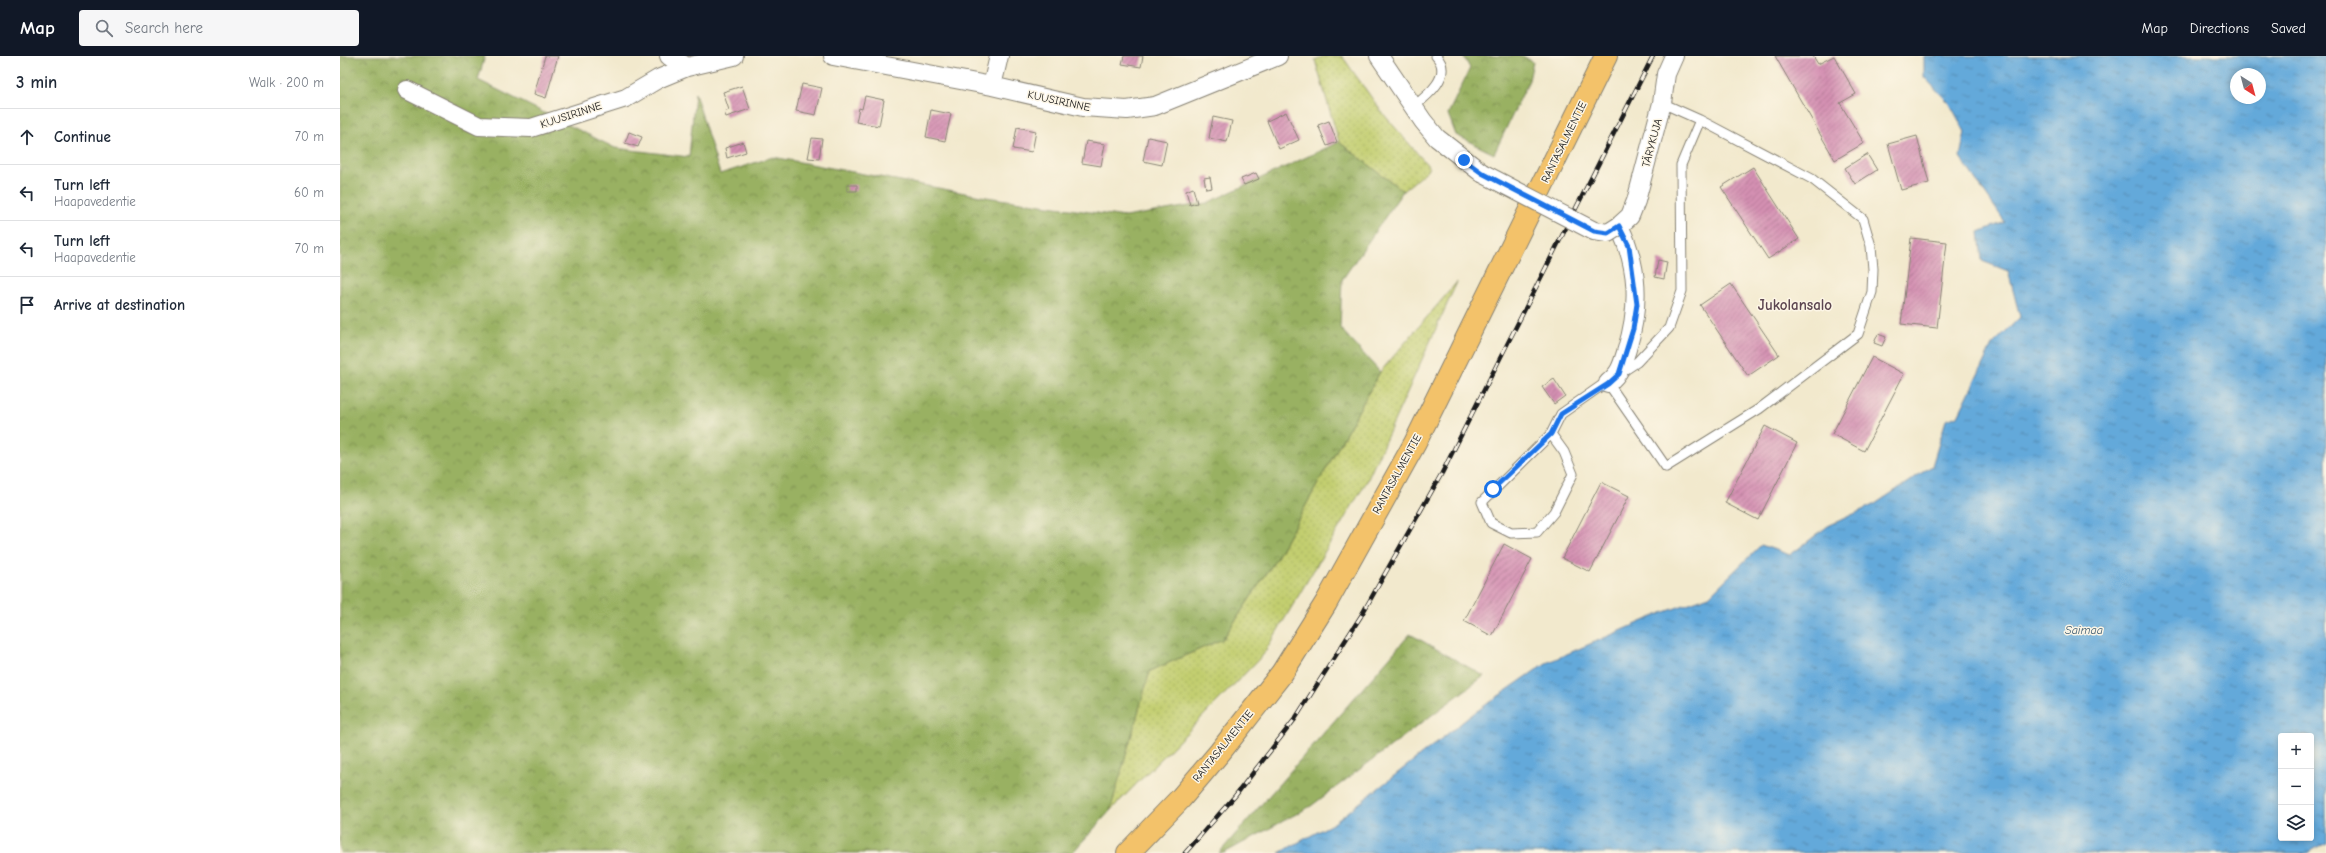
<!DOCTYPE html>
<meta charset="utf-8">
<style>
:root{--surface:#fff;--page:#f6f6f7;--text:#1f2937;--muted:#747a83;--line:#e0e1e3;--accent:#111827}
body{margin:0;font-family:"Comic Neue",sans-serif;background:var(--page);color:var(--text)}
.controls{position:absolute;right:12px;bottom:12px;display:grid;overflow:hidden;border-radius:4px;box-shadow:0 2px 6px #0003}
.controls button{width:36px;height:36px;display:grid;place-items:center;padding:0;border:0;border-bottom:1px solid var(--line);background:var(--surface);color:var(--text);font:20px sans-serif}
.compass{position:absolute;left:1890px;top:12px;width:36px;height:36px;border-radius:50%;background:var(--surface);box-shadow:0 2px 6px #0003;rotate:144deg}
.stop{position:absolute;width:12px;height:12px;margin:-9px;border:3px solid #1a73e8;border-radius:50%;background:#fff}
.stop.end{background:#1a73e8;border-color:#fff;box-shadow:0 1px 4px #0008}
.list{margin:0;padding:0;list-style:none}
h2{display:flex;justify-content:space-between;align-items:center;height:52px;margin:0;padding:0 16px;font-size:17px}
h2 small{font-size:13px;font-weight:400;color:var(--muted)}
.list li{display:grid;grid-template-columns:26px 1fr auto;gap:12px;align-items:center;box-sizing:border-box;height:56px;padding:0 16px;border-top:1px solid var(--line)}
.list b{display:block;font-size:15px;white-space:nowrap}
.list p{margin:0;font-size:13px;white-space:nowrap;color:var(--muted)}
.list em{font-size:13px;font-style:normal;color:var(--muted)}
.icon{flex:none;width:22px;height:22px;fill:none;stroke:currentColor;stroke-width:2;stroke-linecap:round;stroke-linejoin:round}
.map{position:relative;flex:none;width:1986px;height:797px;overflow:hidden}
header{display:flex;align-items:center;gap:24px;box-sizing:border-box;height:56px;padding:0 20px;background:var(--accent);color:#fff}
header strong{font-size:19px}
nav{display:flex;gap:22px;margin-inline-start:auto;font-size:14px}
.search{width:280px;height:36px;background:var(--page);display:flex;align-items:center;gap:10px;box-sizing:border-box;padding:0 14px;border-radius:4px;color:var(--muted);font-size:15px}
main{display:flex}
aside{flex:1;background:var(--surface)}
.map>svg:first-child{display:block}
.grass{fill:url(#grass-dots);stroke:#6f7546}
.forest{fill:url(#forest-crowns);stroke:#5a663f}
.water{fill:url(#water-ripples);stroke:#40627b;fill-rule:evenodd}
.building{fill:url(#building-hatch)}
.lines{fill:none;stroke-linecap:round;stroke-linejoin:round}
.service-casing{stroke:#878274;stroke-width:11}
.minor-casing{stroke:#878274;stroke-width:20}
.trunk-casing{stroke:#878274;stroke-width:24}
.service{stroke:#fff;stroke-width:9}
.minor{stroke:#fff;stroke-width:18}
.trunk{stroke:#f3c26a;stroke-width:22}
.rail-casing{stroke:#1c1c1c;stroke-width:4.5}
.rail{stroke:#fcf5e5;stroke-width:3;stroke-dasharray:9;stroke-linecap:butt}
.minor-bridge-casing{stroke:#878274;stroke-width:20;stroke-linecap:butt}
.minor-bridge{stroke:#fff;stroke-width:18}
.route{stroke:#1a73e8;stroke-width:5}
.labels{text-anchor:middle;dominant-baseline:central;stroke-width:3;stroke-linejoin:round;paint-order:stroke}
.street-label{font-size:11px;fill:#1c1c1c;stroke:#fcf5e5}
.water-label{font-size:12px;font-style:italic;fill:#3c5b71;stroke:#fcf5e5}
.district-label{font-size:15px;font-weight:bold;fill:#5c4550;stroke:#fcf5e5}
</style>
<header>
<strong>Map</strong>
<div class="search"><svg class="icon" aria-label="search" viewBox="0 0 24 24"><circle cx="10" cy="10" r="6"/><path d="M15 15l6 6"/></svg>Search here</div>
<nav><a>Map</a><a>Directions</a><a>Saved</a></nav>
</header>
<main>
<aside>
<h2>3 min<small>Walk · 200 m</small></h2>
<ul class="list">
<li><svg class="icon" aria-label="ahead" viewBox="0 0 24 24"><path d="M12 20V5M6 11l6-6 6 6"/></svg><div><b>Continue</b></div><em>70 m</em></li>
<li><svg class="icon" aria-label="left" viewBox="0 0 24 24"><path d="M17 20v-9H6M10 6l-5 5 5 5"/></svg><div><b>Turn left</b><p>Haapavedentie</p></div><em>60 m</em></li>
<li><svg class="icon" aria-label="left" viewBox="0 0 24 24"><path d="M17 20v-9H6M10 6l-5 5 5 5"/></svg><div><b>Turn left</b><p>Haapavedentie</p></div><em>70 m</em></li>
<li><svg class="icon" aria-label="arrive" viewBox="0 0 24 24"><path d="M6 21V4h12l-3 4 3 4H6"/></svg><div><b>Arrive at destination</b></div></li>
</ul>
</aside>
<div class="map">
<svg width="1986" height="797" viewBox="0 0 1986 797">
<defs>
<pattern id="grass-dots" width="8" height="8" patternUnits="userSpaceOnUse"><rect width="8" height="8" fill="#c2ce70"/><path d="M2 2h.1M6 6h.1" fill="none" stroke="#a6b060" stroke-width="1.8" stroke-linecap="round"/></pattern>
<pattern id="forest-crowns" width="20" height="18" patternUnits="userSpaceOnUse"><rect width="20" height="18" fill="#99b162"/><path d="M2 6a3 3 0 1 1 6 0M12 15a3 3 0 1 1 6 0" fill="none" stroke="#7c8f50"/></pattern>
<pattern id="water-ripples" width="26" height="14" patternUnits="userSpaceOnUse"><rect width="26" height="14" fill="#64a9da"/><path d="M2 4q2-2 4 0t4 0M15 11q2-2 4 0t4 0" fill="none" stroke="#5289b0"/></pattern>
<pattern id="building-hatch" width="6" height="6" patternUnits="userSpaceOnUse"><rect width="6" height="6" fill="#d490b2"/><path d="M-1 1l2-2M0 6l6-6M5 7l2-2" fill="none" stroke="#ab7590"/></pattern>
</defs>
<rect width="100%" height="100%" fill="#fcf5e5"/>
<filter id="ink" filterUnits="userSpaceOnUse"><feTurbulence type="fractalNoise" baseFrequency=".025" numOctaves="2"/><feDisplacementMap in="SourceGraphic" scale="8" xChannelSelector="R" yChannelSelector="G"/><feConvolveMatrix kernelMatrix="1 2 1 2 8 2 1 2 1" color-interpolation-filters="sRGB"/></filter>
<filter id="wash" filterUnits="userSpaceOnUse"><feTurbulence type="fractalNoise" baseFrequency=".012" numOctaves="4" result="noise"/><feDisplacementMap in="SourceGraphic" scale="16" xChannelSelector="R" yChannelSelector="G"/><feGaussianBlur stdDeviation="0.9" result="paint"/><feColorMatrix in="noise" values="0 0 0 0 0 0 0 0 0 0 0 0 0 0 0 0 0 1.4 0 .05"/><feComposite in="paint" operator="in"/></filter>
<g filter="url(#wash)">
<rect width="100%" height="100%" fill="#f2e9cd"/>
<path class="grass" d="M984,0H1002L1041,55L1090,112L1063,135L999,86L975,4Z
M1117,226L1027,425L923,599L764,761L810,615L883,583L936,503L1040,316Z"/>
<path class="forest" d="M0,0H145L138,24L275,92L349,101L355,37L380,118L433,101L646,141L785,161L867,147L999,86L1063,135L1002,224L1000,272L1040,316L936,503L883,583L810,615L770,755L732,797H0Z
M1123,0H1183L1193,6L1189,24L1154,98L1116,79L1108,58L1130,12Z
M1070,578L1144,620L971,750L884,797H879Z"/>
<path class="water" d="M1584,0H1986V786L1968,797H939L994,767L1134,657L1206,607L1322,557L1369,540L1421,489L1450,499L1488,470L1535,448L1592,410L1606,364L1618,360L1652,289L1680,261L1668,215L1642,205L1639,176L1665,166L1620,101L1625,76L1610,48L1584,21ZM1896,18H1920V42H1896ZM1941,680H1971V782H1941Z"/>
<g id="blocks">
<path class="building" d="M205,0H218L206,42L194,38Z
M784,0H803L801,11L782,8Z
M1435,0H1473L1478,8L1494,0L1516,38L1500,47L1524,87L1495,104Z
M462,28L482,32L476,59L456,55Z
M402,30L410,53L386,61L384,56L389,54L383,36Z
M525,40L544,44L539,70L516,66L519,52L522,53Z
M591,54L611,58L605,85L586,81Z
M946,56L959,84L939,93L927,65Z
M873,61L892,65L887,86L869,82Z
M989,65L997,86L987,90L978,69Z
M677,71L696,75L692,96L673,93Z
M289,76L302,81L298,91L285,87Z
M1577,80L1589,127L1561,134L1548,88Z
M808,81L827,85L822,109L803,105Z
M472,82L482,83L479,103L468,102Z
M746,85L765,88L761,110L742,107Z
M403,86L406,96L387,102L385,92Z
M1527,98L1537,114L1515,128L1505,112Z
M1413,111L1459,183L1428,203L1381,131Z
M916,117L919,123L904,129L901,123Z
M870,121L872,132L866,133L864,122Z
M507,129H517V135H507Z
M853,132L857,147L850,149L846,135Z
M1571,182L1607,186L1597,272L1561,268Z
M1318,204L1327,206L1324,223L1315,221Z
M1391,228L1439,299L1408,320L1360,249Z
M1538,278L1546,281L1542,290L1534,287Z
M1532,301L1564,318L1524,395L1492,378Z
M1214,323L1225,340L1214,348L1202,331Z
M1425,370L1457,387L1418,464L1385,447Z
M1261,426L1289,440L1250,516L1222,502Z
M1164,488L1192,503L1152,580L1124,565Z"/>
</g>
</g>
<g filter="url(#ink)">
<use href="#blocks" fill-opacity="0" stroke="#878274" stroke-width="1"/>
<g class="lines">
<defs>
<path id="service" d="M1073,51C1087,40 1114,19 1096,0
M1282,316L1297,306L1329,272L1342,235L1341,109L1360,64
M1211,378L1224,396L1233,418L1214,456L1197,476L1171,477L1151,467L1142,446L1211,378L1221,358L1261,330L1268,327L1326,411L1419,353L1518,278L1532,236L1533,213L1531,190L1523,163L1472,123L1360,64L1322,47"/>
<path id="minor" d="M329,0L347,11
M493,0L652,30L743,51L787,54L815,50L938,0
M1039,0L1083,65L1097,82L1142,117
M652,30L659,0
M67,34L139,70L191,72L286,42L318,23L347,11L394,0
M1268,327C1281,316 1282,309 1287,293C1300,250 1299,211 1279,170L1290,160L1296,145L1322,47L1326,18L1334,0"/>
<path id="trunk" d="M788,797L841,742L880,696L942,617L986,547L1075,387L1266,0"/>
</defs>
<use href="#service" class="service-casing"/>
<use href="#minor" class="minor-casing"/>
<use href="#trunk" class="trunk-casing"/>
<use href="#service" class="service"/>
<use href="#minor" class="minor"/>
<use href="#trunk" class="trunk"/>
<defs>
<path id="rail" d="M845,797L895,740L955,663L1021,560L1102,417L1313,0"/>
</defs>
<use href="#rail" class="rail-casing"/>
<use href="#rail" class="rail"/>
<defs>
<path id="minor-bridge" d="M1142,117L1254,175L1268,177L1279,170"/>
</defs>
<use href="#minor-bridge" class="minor-bridge-casing"/>
<use href="#minor-bridge" class="minor-bridge"/>
</g>
</g>
<g class="lines" filter="url(#ink)">
<path class="route" d="M1124,104L1142,117L1254,175L1268,177L1279,170L1289,190L1297,248L1293,273L1279,318L1268,328L1221,358L1211,378L1153,433"/>
</g>
<g class="labels">
<g class="street-label">
<text transform="translate(719 45) rotate(12)">KUUSIRINNE</text>
<text transform="translate(231 59) rotate(-18)">KUUSIRINNE</text>
<text transform="translate(1224 86) rotate(-64)">RANTASALMENTIE</text>
<text transform="translate(1312 87) rotate(-75)">TÄRYKUJA</text>
<text transform="translate(1057 418) rotate(-61)">RANTASALMENTIE</text>
<text transform="translate(883 690) rotate(-51)">RANTASALMENTIE</text>
</g>
<g class="water-label">
<text x="1744" y="574">Saimaa</text>
</g>
<g class="district-label">
<text x="1455" y="249">Jukolansalo</text>
</g>
</g>
</svg>
<div class="controls">
<button>+</button>
<button>−</button>
<button><svg class="icon" aria-label="layers" viewBox="0 0 24 24"><path d="M12 4l9 5-9 5-9-5zM3 14l9 5 9-5"/></svg></button>
</div>
<svg class="compass" viewBox="-18 -18 36 36"><path d="M0-13l5 13h-10z" fill="#e53935"/><path d="M0 13l5-13h-10z" fill="#747a83"/></svg>
<div class="stop" style="left:1153px;top:433px"></div>
<div class="stop end" style="left:1124px;top:104px"></div>
</div>
</main>
